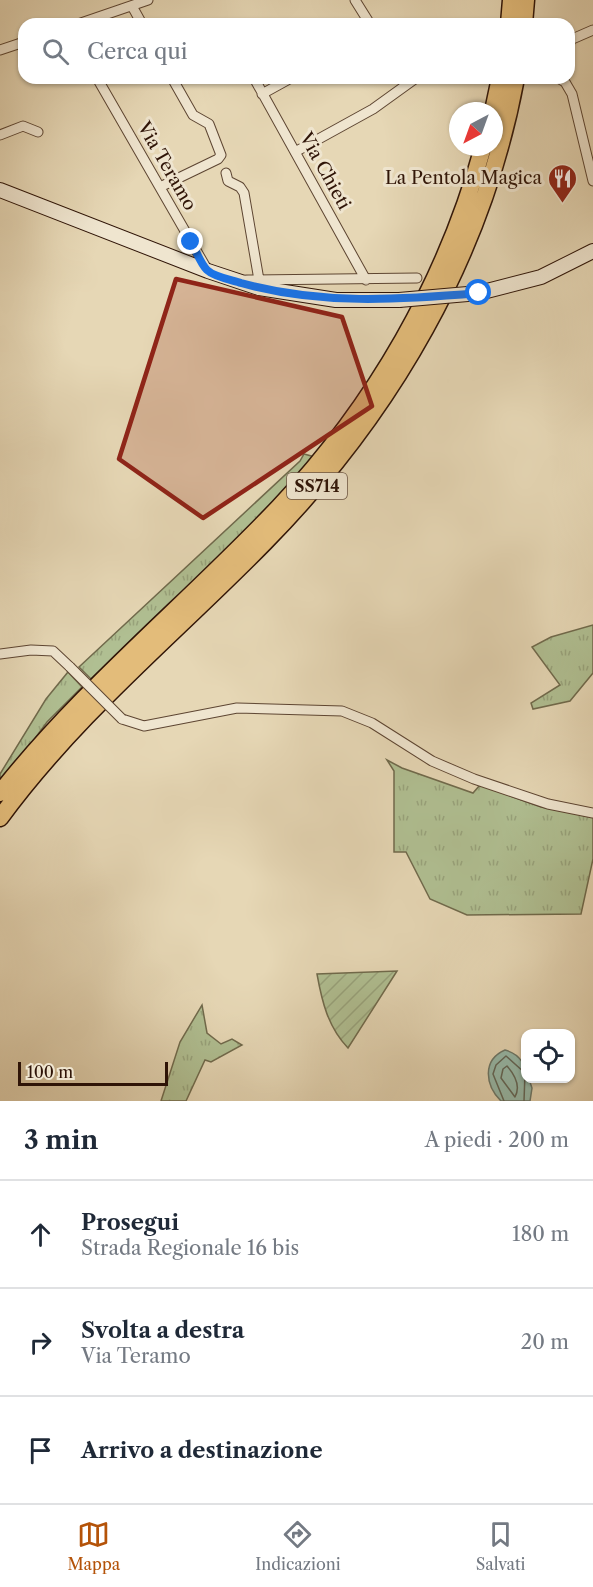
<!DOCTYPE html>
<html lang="it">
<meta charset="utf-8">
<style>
:root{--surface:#fff;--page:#f2f2f3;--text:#1f2937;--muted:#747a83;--line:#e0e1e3;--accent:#b45309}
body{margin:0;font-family:"Libre Caslon Text",serif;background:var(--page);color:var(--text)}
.controls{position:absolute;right:18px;bottom:18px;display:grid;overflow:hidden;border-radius:12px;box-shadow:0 2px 4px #0004}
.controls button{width:54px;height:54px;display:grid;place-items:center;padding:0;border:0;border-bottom:2px solid var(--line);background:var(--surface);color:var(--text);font:30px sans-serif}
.compass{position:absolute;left:449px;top:102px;width:54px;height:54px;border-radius:50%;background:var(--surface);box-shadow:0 2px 4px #0004;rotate:221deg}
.scale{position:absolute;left:18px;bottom:15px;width:150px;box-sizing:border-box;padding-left:6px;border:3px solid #2f1407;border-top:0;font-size:16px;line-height:21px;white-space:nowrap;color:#2f1407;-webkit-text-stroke:4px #efe5cf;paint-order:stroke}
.stop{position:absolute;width:18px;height:18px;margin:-14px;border:4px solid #1a73e8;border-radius:50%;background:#fff}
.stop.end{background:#1a73e8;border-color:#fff;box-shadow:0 2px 6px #0008}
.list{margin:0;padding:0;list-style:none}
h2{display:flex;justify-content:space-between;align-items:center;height:78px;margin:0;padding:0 24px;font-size:26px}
h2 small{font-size:20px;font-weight:400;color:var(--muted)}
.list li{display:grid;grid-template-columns:39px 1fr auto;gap:18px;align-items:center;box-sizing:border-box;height:108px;padding:0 24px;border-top:2px solid var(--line)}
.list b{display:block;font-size:22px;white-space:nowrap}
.list p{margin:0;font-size:20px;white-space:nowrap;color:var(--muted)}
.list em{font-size:20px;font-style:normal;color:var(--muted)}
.icon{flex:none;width:33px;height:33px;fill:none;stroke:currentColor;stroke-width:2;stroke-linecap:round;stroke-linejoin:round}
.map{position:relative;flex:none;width:593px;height:1101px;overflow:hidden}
.search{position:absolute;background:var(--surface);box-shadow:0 2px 4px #0004;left:18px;right:18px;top:18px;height:66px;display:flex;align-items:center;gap:15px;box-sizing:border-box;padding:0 21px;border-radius:18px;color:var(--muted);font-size:22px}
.sheet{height:402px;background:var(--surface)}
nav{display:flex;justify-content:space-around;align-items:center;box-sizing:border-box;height:84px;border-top:2px solid var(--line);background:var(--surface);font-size:16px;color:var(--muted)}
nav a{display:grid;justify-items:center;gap:3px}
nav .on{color:var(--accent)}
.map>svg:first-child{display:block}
.grass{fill:url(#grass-tufts);stroke:#706a4c;stroke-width:1.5}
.garden{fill:url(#garden-furrows);stroke:#706a4c;stroke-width:1.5}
.water{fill:#97baaa;stroke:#6d7869;stroke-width:1.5}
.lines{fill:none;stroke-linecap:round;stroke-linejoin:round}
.shore{stroke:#636758;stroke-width:1.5}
.minor-casing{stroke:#5d4532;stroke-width:11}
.secondary-casing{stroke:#2f1407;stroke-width:16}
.trunk-casing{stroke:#2f1407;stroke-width:19}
.minor{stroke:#efe5cf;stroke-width:9}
.secondary{stroke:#efe5cf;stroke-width:14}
.trunk{stroke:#e3bc7a;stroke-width:16}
.minor-bridge-casing{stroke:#5d4532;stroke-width:11;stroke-linecap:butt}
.secondary-bridge-casing{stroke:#2f1407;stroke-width:16;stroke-linecap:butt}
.minor-bridge{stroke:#efe5cf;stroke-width:9}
.secondary-bridge{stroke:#efe5cf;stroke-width:14}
.route{stroke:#1a73e8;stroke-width:8}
.marked{fill:#8f2418;fill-opacity:0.2;stroke:#8f2418;stroke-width:4.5;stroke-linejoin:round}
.labels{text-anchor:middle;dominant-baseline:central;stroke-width:6;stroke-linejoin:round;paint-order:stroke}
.shield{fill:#efe5cf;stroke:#695343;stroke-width:1.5}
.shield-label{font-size:16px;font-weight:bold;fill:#2f1407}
.street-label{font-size:18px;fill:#2f1407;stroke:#efe5cf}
.poi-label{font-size:18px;fill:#2f1407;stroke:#efe5cf;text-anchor:end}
</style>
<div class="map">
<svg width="593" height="1101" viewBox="0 0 593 1101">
<defs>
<pattern id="grass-tufts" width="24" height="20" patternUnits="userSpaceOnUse" patternTransform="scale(1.5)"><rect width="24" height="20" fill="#b0bf92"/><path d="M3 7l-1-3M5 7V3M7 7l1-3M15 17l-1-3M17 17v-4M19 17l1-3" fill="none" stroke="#98a37c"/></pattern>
<pattern id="garden-furrows" width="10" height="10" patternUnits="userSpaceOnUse" patternTransform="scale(1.5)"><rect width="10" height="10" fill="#b0bf92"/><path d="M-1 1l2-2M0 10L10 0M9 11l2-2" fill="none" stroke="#98a37c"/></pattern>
</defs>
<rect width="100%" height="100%" fill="#e6d7b5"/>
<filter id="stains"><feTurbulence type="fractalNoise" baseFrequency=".00333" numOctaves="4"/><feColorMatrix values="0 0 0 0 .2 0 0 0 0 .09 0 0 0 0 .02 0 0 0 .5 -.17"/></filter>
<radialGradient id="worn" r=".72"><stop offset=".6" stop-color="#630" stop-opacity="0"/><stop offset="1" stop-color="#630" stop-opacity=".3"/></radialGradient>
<path class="grass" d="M304,454L315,457L239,540L91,679L79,667L300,461Z
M593,625V673L570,701L533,709L531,703L560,685L532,647L551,637Z
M68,672L82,687L47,722L0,786V774L46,699Z
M387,760L402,768L473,793L480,785L541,807L593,817V859L581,914L467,915L430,899L406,852H394V771Z
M202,1005L207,1033L221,1044L232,1039L242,1045L211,1062L205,1060L186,1101H161L180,1042Z"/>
<path class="garden" d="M397,971L348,1048C328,1027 322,1002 317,974Z"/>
<path class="water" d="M505,1050C519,1054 526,1064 526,1078L529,1079L532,1088L530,1101H501C485,1085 482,1060 505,1050Z"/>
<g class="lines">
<path class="shore" d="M507,1066C514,1074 521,1086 515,1097L501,1078L503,1069Z
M504,1101L493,1074L496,1065L506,1056L525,1073L524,1101"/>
<defs>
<path id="minor" d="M355,0L370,24
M132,6L142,24
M78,24L148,0
M0,50L24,42
M569,51L570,40L593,30
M569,55V65
M97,78L208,271
M254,78L366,280
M558,78L565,82L572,94L593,181
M262,94L291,78
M0,135L23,126L38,132
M295,152L373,109L416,78
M226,173L228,181L240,187L244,193L259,280
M160,187L218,159L221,155L209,124L193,115L172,78
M246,280L417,278
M0,654L31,650L53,651L70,667
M122,719L144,726L237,708L342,711L372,723L432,761L474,779L548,804L593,813"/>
<path id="secondary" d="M0,190L208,271L259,288L336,300H399
M479,293L541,277L593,251"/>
<path id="trunk" d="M509,24L511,0
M524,24L526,0
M493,111L500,78
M0,793C83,688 187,604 279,507C375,405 446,282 483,147
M0,818C76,714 176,633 265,542C391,414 483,256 516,78"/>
</defs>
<use href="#minor" class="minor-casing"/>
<use href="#secondary" class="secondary-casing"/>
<use href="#trunk" class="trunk-casing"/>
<use href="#minor" class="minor"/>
<use href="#secondary" class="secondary"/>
<use href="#trunk" class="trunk"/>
<defs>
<path id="minor-bridge" d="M70,667L122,719"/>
<path id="secondary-bridge" d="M399,300L479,293"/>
</defs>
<use href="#minor-bridge" class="minor-bridge-casing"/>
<use href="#secondary-bridge" class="secondary-bridge-casing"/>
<use href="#minor-bridge" class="minor-bridge"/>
<use href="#secondary-bridge" class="secondary-bridge"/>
</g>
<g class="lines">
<path class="route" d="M191,242C196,250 200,263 207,270C214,277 232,280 241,283C320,305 398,300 479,293"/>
</g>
<path class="marked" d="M176,279L342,317L372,406L203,518L119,459Z"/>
<defs>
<symbol id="restaurant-pin" viewBox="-11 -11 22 30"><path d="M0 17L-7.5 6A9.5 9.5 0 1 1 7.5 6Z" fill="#8f2418" stroke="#efe5cf"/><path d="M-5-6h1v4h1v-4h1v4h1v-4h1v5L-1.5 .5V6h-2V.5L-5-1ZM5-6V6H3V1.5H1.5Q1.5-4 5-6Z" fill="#fff"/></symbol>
</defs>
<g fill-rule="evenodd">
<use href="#restaurant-pin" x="546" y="162" width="33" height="45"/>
</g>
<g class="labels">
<rect class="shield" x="287" y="473" width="60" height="26" rx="4.5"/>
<g class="shield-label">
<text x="317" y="486">SS714</text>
</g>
<g class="street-label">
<text transform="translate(167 166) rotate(60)">Via Teramo</text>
<text transform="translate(325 171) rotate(61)">Via Chieti</text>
</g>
<g class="poi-label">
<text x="542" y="178">La Pentola Magica</text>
</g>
</g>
<rect width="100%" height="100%" filter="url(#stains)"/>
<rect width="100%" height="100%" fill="url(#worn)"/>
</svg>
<div class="controls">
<button><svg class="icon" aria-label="locate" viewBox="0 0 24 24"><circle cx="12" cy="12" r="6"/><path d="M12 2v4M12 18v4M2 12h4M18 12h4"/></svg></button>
</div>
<svg class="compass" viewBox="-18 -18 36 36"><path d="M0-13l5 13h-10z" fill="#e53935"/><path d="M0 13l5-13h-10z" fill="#747a83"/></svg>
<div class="scale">100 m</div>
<div class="stop" style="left:479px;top:293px"></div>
<div class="stop end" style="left:191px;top:242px"></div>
<div class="search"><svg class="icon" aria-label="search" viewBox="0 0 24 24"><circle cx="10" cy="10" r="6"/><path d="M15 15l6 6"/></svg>Cerca qui</div>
</div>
<section class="sheet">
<h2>3 min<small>A piedi · 200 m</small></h2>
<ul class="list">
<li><svg class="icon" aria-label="ahead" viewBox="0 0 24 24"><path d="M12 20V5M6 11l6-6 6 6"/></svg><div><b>Prosegui</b><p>Strada Regionale 16 bis</p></div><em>180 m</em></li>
<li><svg class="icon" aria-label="right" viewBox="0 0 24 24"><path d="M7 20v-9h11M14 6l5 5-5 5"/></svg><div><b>Svolta a destra</b><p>Via Teramo</p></div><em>20 m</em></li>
<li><svg class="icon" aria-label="arrive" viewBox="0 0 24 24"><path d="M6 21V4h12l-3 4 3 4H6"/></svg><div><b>Arrivo a destinazione</b></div></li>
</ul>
</section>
<nav>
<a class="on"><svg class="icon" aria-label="map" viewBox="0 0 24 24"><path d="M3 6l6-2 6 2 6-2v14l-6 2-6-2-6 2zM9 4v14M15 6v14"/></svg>Mappa</a>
<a><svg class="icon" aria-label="directions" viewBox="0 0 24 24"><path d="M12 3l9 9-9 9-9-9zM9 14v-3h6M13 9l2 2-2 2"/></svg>Indicazioni</a>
<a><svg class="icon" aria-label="saved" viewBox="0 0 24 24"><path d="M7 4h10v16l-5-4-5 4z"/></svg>Salvati</a>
</nav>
